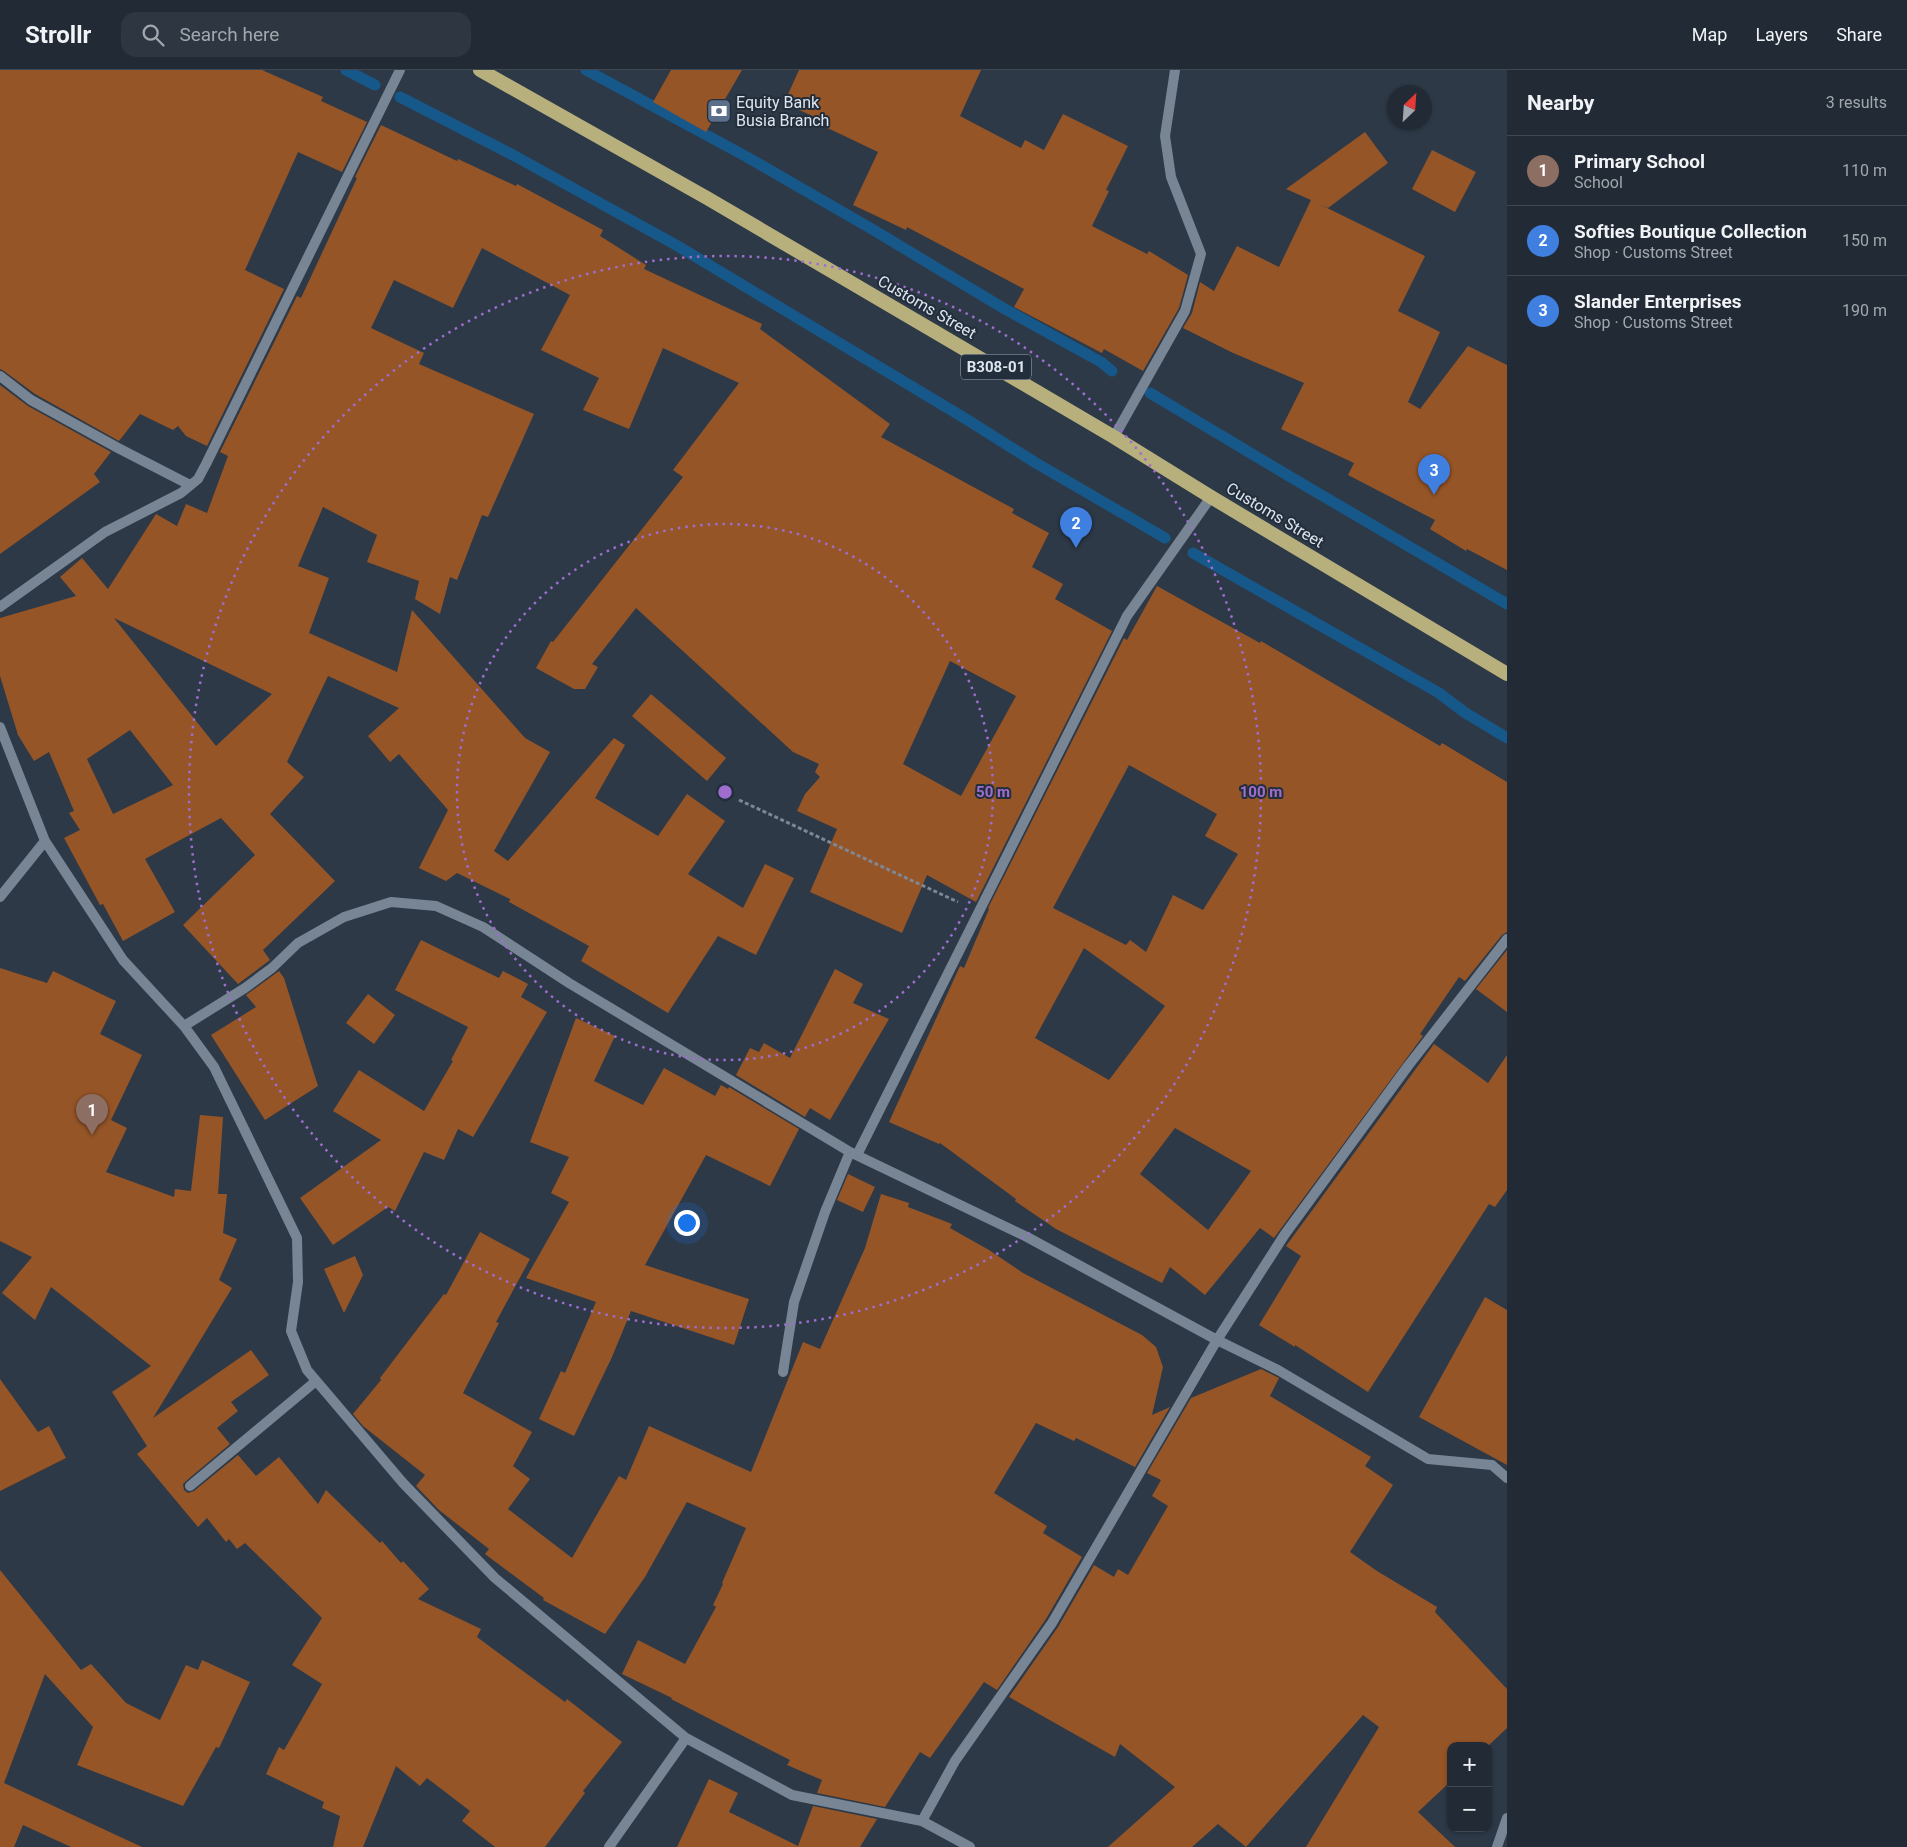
<!DOCTYPE html>
<meta charset="utf-8">
<style>
:root{--surface:#222b35;--page:#2e3741;--text:#f1f3f6;--muted:#a2a7ad;--line:#3f4750;--accent:#f29aaf}
body{margin:0;font-family:Roboto,sans-serif;background:var(--page);color:var(--text)}
.controls{position:absolute;right:15px;bottom:15px;display:grid;overflow:hidden;border-radius:10px;box-shadow:0 1px 4px #0004}
.controls button{width:45px;height:45px;display:grid;place-items:center;padding:0;border:0;border-bottom:1px solid var(--line);background:var(--surface);color:var(--text);font:25px sans-serif}
.compass{position:absolute;left:1387px;top:15px;width:45px;height:45px;border-radius:50%;background:var(--surface);box-shadow:0 1px 4px #0004;rotate:25deg}
.you{position:absolute;left:686px;top:1152px;width:18px;height:18px;margin:-12px;border:4px solid #fff;border-radius:50%;background:#1a73e8;box-shadow:0 0 0 8px #1a73e833}
.badge{display:grid;place-items:center;width:32px;height:32px;border-radius:50%;background:var(--accent);color:#fff;font-size:16px;font-weight:700}
.pin{position:absolute;translate:-50% -41px;filter:drop-shadow(0 1px 2px #0008)}
.pin::after{content:'';position:absolute;top:26px;width:18px;height:15px;background:inherit;clip-path:polygon(0 0,100% 0,50% 100%)}
.list{margin:0;padding:0;list-style:none}
h2{display:flex;justify-content:space-between;align-items:center;height:65px;margin:0;padding:0 20px;font-size:21px}
h2 small{font-size:16px;font-weight:400;color:var(--muted)}
.list li{display:grid;grid-template-columns:32px 1fr auto;gap:15px;align-items:center;box-sizing:border-box;height:70px;padding:0 20px;border-top:1px solid var(--line)}
.list b{display:block;font-size:19px;white-space:nowrap}
.list p{margin:0;font-size:16px;white-space:nowrap;color:var(--muted)}
.list em{font-size:16px;font-style:normal;color:var(--muted)}
.icon{flex:none;width:28px;height:28px;fill:none;stroke:currentColor;stroke-width:2;stroke-linecap:round;stroke-linejoin:round}
.map{position:relative;flex:none;width:1507px;height:1777px;overflow:hidden}
header{display:flex;align-items:center;gap:30px;box-sizing:border-box;height:70px;padding:0 25px;background:var(--surface);border-bottom:1px solid var(--line)}
header strong{font-size:24px}
nav{display:flex;gap:28px;margin-inline-start:auto;font-size:18px}
.search{width:350px;height:45px;background:var(--page);display:flex;align-items:center;gap:12px;box-sizing:border-box;padding:0 18px;border-radius:15px;color:var(--muted);font-size:19px}
main{display:flex}
aside{flex:1;background:var(--surface)}
.map>svg:first-child{display:block}
.lines{fill:none;stroke-linecap:round;stroke-linejoin:round}
.stream{stroke:#17588b;stroke-width:11}
.building{fill:#965527;fill-rule:evenodd}
.path{stroke:#7e8793;stroke-width:3;stroke-dasharray:4 2.5;stroke-linecap:butt}
.minor{stroke:#778595;stroke-width:10}
.trunk{stroke:#b8b07c;stroke-width:14}
.ring{fill:none;stroke:#9e6dcf;stroke-width:2.5;stroke-dasharray:2.5 5}
.labels{text-anchor:middle;dominant-baseline:central;stroke-width:4;stroke-linejoin:round;paint-order:stroke}
.shield{fill:#232e3c;stroke:#a6aeb9;stroke-width:1}
.shield-label{font-size:15px;font-weight:bold;fill:#dee5ee}
.poi-label{font-size:16px;fill:#dee5ee;stroke:#232e3c;text-anchor:start}
.street-label{font-size:16px;fill:#dee5ee;stroke:#232e3c}
.centre{fill:#9e6dcf;stroke:#232e3c;stroke-width:2.5}
.ring-label{font-size:15px;text-anchor:middle;font-weight:bold;fill:#9e6dcf;stroke:#232e3c;stroke-width:4;stroke-linejoin:round;paint-order:stroke}
</style>
<header>
<strong>Strollr</strong>
<div class="search"><svg class="icon" aria-label="search" viewBox="0 0 24 24"><circle cx="10" cy="10" r="6"/><path d="M15 15l6 6"/></svg>Search here</div>
<nav><a>Map</a><a>Layers</a><a>Share</a></nav>
</header>
<main>
<div class="map">
<svg width="1507" height="1777" viewBox="0 0 1507 1777">
<rect width="100%" height="100%" fill="#2d3947"/>
<g class="lines">
<path class="stream" d="M346,0L375,15
M586,0L747,87L877,162L1003,238L1101,292L1112,301
M400,27L513,85L676,175L966,349L1036,393L1165,468
M1150,323L1294,409L1507,534
M1193,483L1439,623L1464,642L1507,668"/>
</g>
<path class="building" d="M0,0H262L323,27L321,31L367,52L342,102L298,82L245,200L284,219L207,376L186,366L178,356L173,360L140,344L119,371L35,324L4,301L0,299Z
M671,0H742L706,62L653,32Z
M799,0H981L960,46L1021,78L1025,70L1044,80L1063,44L1128,76L1106,120L1109,121L1092,156L1147,184L1149,181L1188,205L1179,238L1143,301L1104,279L1102,283L1014,237L1024,219L907,157L906,160L853,135L878,82L817,53L819,49L784,33Z
M381,55L457,91L458,89L516,116L517,114L603,160L600,166L646,195L644,199L762,254L760,259L890,354L881,367L1014,439L1012,443L1049,463L1032,497L1063,514L1055,529L1112,561L976,832L927,805L902,863L810,822L837,759L797,741L805,724L820,707L815,702L819,694L793,682L636,538L592,594L598,597L585,619H574L536,598L551,571L553,572L683,407L673,400L739,313L663,278L629,359L583,340L599,308L541,280L570,225L482,178L453,238L394,210L371,258L424,283L419,294L534,344L488,447L482,445L457,510L450,507L440,544L415,529L419,511L367,492L377,465L323,437L298,496L329,508L309,563L397,602L412,540L525,668L550,682L494,781L508,791L614,668L625,675L595,728L658,766L687,724L725,751L688,804L743,838L765,794L794,808L756,885L718,866L668,943L581,891L589,876L509,832L510,829L457,803L446,811L419,798L448,740L399,684L390,692L368,666L399,638L328,606L287,692L304,707L270,744L335,811L263,880L270,890L238,914L183,855L255,785L221,748L145,789L175,842L123,871L103,834L100,835L64,768L80,760L69,743L74,741L49,682L34,691L18,665L0,606V548L76,526L60,507L82,488L108,519L156,444L177,456L186,434L207,443L228,386L220,382L297,226L301,228L357,108L355,107ZM114,548L272,624L216,676ZM950,591L1016,626L961,726L903,694ZM130,660L173,715L113,744L87,689Z
M1365,62L1388,93L1328,138L1319,134L1425,186L1398,241L1440,262L1408,332L1420,339L1468,276L1507,295V500L1467,479L1466,481L1430,459L1435,450L1348,405L1354,393L1281,359L1304,313L1231,282L1183,258L1192,243L1200,212L1214,221L1237,176L1279,197L1311,130L1286,119Z
M1432,80L1476,102L1455,142L1412,119Z
M0,315L28,336L111,382L94,404L100,412L0,484Z
M1157,516L1260,573L1261,571L1440,676L1442,673L1507,712V862L1502,865L1465,911L1459,907L1420,964L1423,966L1274,1168L1260,1158L1205,1225L1170,1197L1162,1213L1056,1159L1015,1131L1016,1129L940,1073L939,1074L889,1052L960,896L964,898L989,839L988,838L1124,568L1127,570ZM1129,695L1217,744L1205,766L1238,784L1203,840L1173,825L1146,882L1130,870L1126,875L1053,838ZM1084,878L1165,936L1109,1010L1035,968ZM1175,1058L1251,1101L1208,1160L1140,1104Z
M651,624L726,688L707,711L632,646Z
M421,870L499,908L503,901L528,914L521,927L547,942L473,1067L458,1059L444,1090L424,1082L395,1141L388,1137L333,1175L300,1128L381,1070L333,1041L359,1000L424,1041L453,991L451,990L468,957L395,920Z
M1507,880V942L1476,919Z
M0,898L47,913L53,901L116,931L100,964L142,985L111,1050L127,1058L106,1102L174,1127L175,1119L191,1121L200,1045L223,1047L218,1124H227L223,1163L237,1169L219,1210L232,1218L153,1348L251,1280L269,1305L231,1332L238,1341L217,1358L230,1374L186,1411L183,1414L184,1420L188,1423L194,1421L238,1385L256,1406L279,1387L318,1434L326,1420L380,1473L382,1471L401,1493L403,1491L429,1519L418,1529L481,1559L477,1567L565,1632L567,1629L622,1672L583,1721L585,1723L545,1777H495L462,1751L470,1741L427,1708L420,1716L396,1696L363,1777H333L340,1746L322,1738L324,1732L266,1704L279,1677L284,1680L322,1614L292,1595L322,1548L245,1473L237,1479L229,1469L226,1472L207,1448L198,1457L137,1384L147,1376L112,1322L151,1296L51,1217L35,1250L2,1223L32,1187L0,1171Z
M835,899L863,914L853,933L889,949L830,1050L810,1038L805,1047L736,1005L750,978L759,982L764,973L790,988Z
M279,901L284,908L318,1016L265,1050L211,965L256,937L246,925Z
M368,924L395,945L374,974L346,953Z
M576,948L615,966L594,1011L643,1035L664,998L715,1026L721,1015L728,1019L729,1017L799,1059L770,1116L706,1085L645,1195L749,1229L734,1275L631,1241L612,1287L574,1366L539,1349L561,1301L565,1303L596,1232L526,1208L569,1132L551,1123L569,1087L530,1072Z
M1434,974L1488,1013L1507,985V1120L1495,1137L1489,1134L1368,1322L1295,1275V1277L1259,1255L1301,1186L1286,1176Z
M848,1104L875,1117L863,1142L837,1130Z
M881,1124L909,1133L908,1137L952,1154L950,1158L989,1180L1023,1203L1142,1265L1156,1277L1163,1297L1152,1345L1170,1337L1135,1397L1076,1368L1074,1371L1036,1353L994,1423L1047,1456L1043,1463L1082,1487L1046,1549L997,1620L984,1612L930,1688L920,1682L885,1737L817,1723L822,1710L787,1695L790,1690L671,1629L672,1628L622,1604L638,1570L685,1594L716,1537L713,1535L723,1514L722,1513L746,1458L687,1432L645,1507L605,1564L543,1530L544,1528L485,1484L489,1479L439,1440L416,1416L425,1405L363,1356L353,1344L381,1310L380,1308L444,1224L446,1225L480,1162L530,1189L496,1252L499,1253L463,1323L532,1362L513,1396L530,1409L508,1439L572,1488L619,1406L626,1410L649,1356L751,1402L803,1272L820,1279L865,1178Z
M355,1186L363,1205L344,1243L324,1199Z
M1485,1227L1507,1240V1395L1419,1347Z
M1261,1299L1279,1308L1270,1326L1371,1387L1365,1396L1393,1415L1350,1482L1377,1501L1437,1537L1435,1542L1507,1619V1658L1488,1676H1451V1711L1418,1742L1455,1777H1306L1379,1657L1363,1645L1246,1777L1218,1754L1192,1777H1108L1175,1717L1120,1674L1115,1687L1009,1627L1058,1557L1094,1495L1114,1507L1118,1499L1128,1505L1168,1436L1152,1426L1161,1410L1147,1403L1191,1328Z
M0,1309L38,1362L49,1356L66,1388L0,1421Z
M0,1500L81,1600L91,1594L126,1633L160,1650L186,1595L198,1600L202,1590L250,1612L219,1678L216,1677L183,1736L77,1695L93,1657L45,1604L4,1713L142,1777H71L23,1755L14,1777H0Z
M709,1709L738,1723L729,1742L798,1776L813,1736L877,1749L860,1777H677Z"/>
<g class="lines">
<path class="path" d="M739,730L958,832"/>
<path class="minor" d="M0,306L31,330L118,378L190,415
M1114,367L1185,241L1201,184L1171,107L1165,66L1175,0
M0,537L105,462L181,423L198,409L206,394L400,0
M0,657L45,771L123,890L184,956L214,997L297,1168L298,1212L291,1261L307,1300L403,1413L495,1508L686,1668L792,1725L922,1751L970,1777
M0,827L45,771
M184,956L245,918L272,898L298,873L344,847L391,832L436,836L483,857L569,913L850,1082L1027,1167L1217,1270L1278,1300L1428,1389L1492,1395L1507,1408
M857,1085L1127,546L1211,427
M783,1302L794,1232L825,1142L850,1082
M190,1416L316,1311
M922,1751L955,1691L1052,1553L1217,1270L1285,1164L1408,996L1507,869
M609,1777L686,1668
M1497,1777L1507,1748"/>
<path class="trunk" d="M480,0L707,128L1114,367L1211,427L1507,604"/>
</g>
<g class="ring">
<circle cx="725" cy="722" r="268"/>
<circle cx="725" cy="722" r="536"/>
</g>
<defs>
<symbol id="bank-square" viewBox="-11 -11 22 22"><rect x="-9" y="-9" width="18" height="18" rx="4" fill="#5c6f8a" stroke="#232e3c"/><path d="M-6-4H6V4H-6ZM0-2.3a2.3 2.3 0 1 0 0 4.6a2.3 2.3 0 1 0 0-4.6Z" fill="#fff"/></symbol>
</defs>
<g fill-rule="evenodd">
<use href="#bank-square" x="705" y="27" width="28" height="28"/>
</g>
<g class="labels">
<rect class="shield" x="961" y="284.5" width="70" height="25" rx="4"/>
<g class="shield-label">
<text x="996" y="297">B308-01</text>
</g>
<g class="poi-label">
<text x="736" y="32">Equity Bank<tspan x="736" dy="18">Busia Branch</tspan></text>
</g>
<g class="street-label">
<text transform="translate(927 237) rotate(30)">Customs Street</text>
<text transform="translate(1275 445) rotate(31)">Customs Street</text>
</g>
</g>
<circle cx="725" cy="722" r="8" class="centre"/>
<g class="ring-label">
<text x="993" y="727">50 m</text>
<text x="1261" y="727">100 m</text>
</g>
</svg>
<div class="controls">
<button>+</button>
<button>−</button>
</div>
<svg class="compass" viewBox="-18 -18 36 36"><path d="M0-13l5 13h-10z" fill="#e53935"/><path d="M0 13l5-13h-10z" fill="#a2a7ad"/></svg>
<div class="you"></div>
<div class="pin badge" style="left:92px;top:1065px;background:#8d6e63">1</div>
<div class="pin badge" style="left:1076px;top:478px;background:#3f7fe0">2</div>
<div class="pin badge" style="left:1434px;top:425px;background:#3f7fe0">3</div>
</div>
<aside>
<h2>Nearby<small>3 results</small></h2>
<ul class="list">
<li><span class="badge" style="background:#8d6e63">1</span><div><b>Primary School</b><p>School</p></div><em>110 m</em></li>
<li><span class="badge" style="background:#3f7fe0">2</span><div><b>Softies Boutique Collection</b><p>Shop · Customs Street</p></div><em>150 m</em></li>
<li><span class="badge" style="background:#3f7fe0">3</span><div><b>Slander Enterprises</b><p>Shop · Customs Street</p></div><em>190 m</em></li>
</ul>
</aside>
</main>
